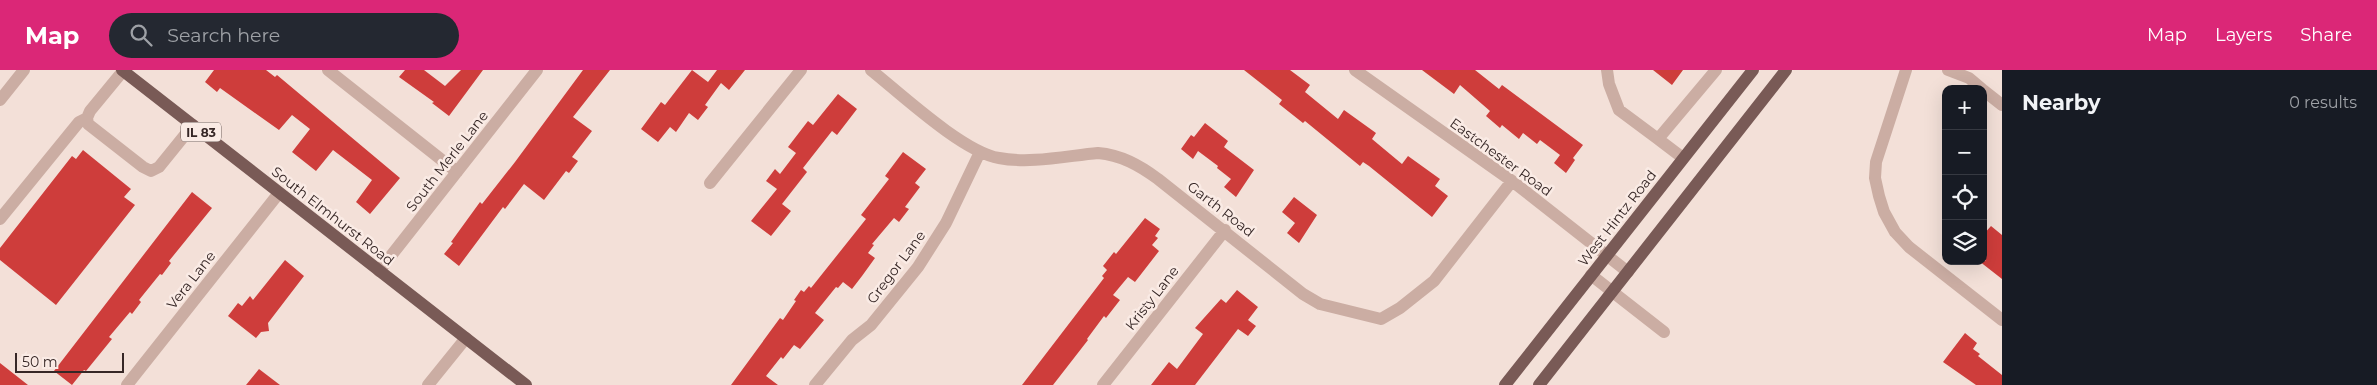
<!DOCTYPE html>
<meta charset="utf-8">
<style>
:root{--surface:#171b24;--page:#242831;--text:#f1f3f6;--muted:#9ea1a6;--line:#363941;--accent:#db2777}
body{margin:0;font-family:Montserrat,sans-serif;background:var(--page);color:var(--text)}
.controls{position:absolute;right:15px;top:15px;display:grid;overflow:hidden;border-radius:10px;box-shadow:0 5px 20px #0002}
.controls button{width:45px;height:45px;display:grid;place-items:center;padding:0;border:0;border-bottom:1px solid var(--line);background:var(--surface);color:var(--text);font:25px sans-serif}
.scale{position:absolute;left:15px;bottom:12px;width:109px;box-sizing:border-box;padding-left:5px;border:2px solid #362726;border-top:0;font-size:14px;line-height:18px;white-space:nowrap;color:#362726;-webkit-text-stroke:4px #faebe5;paint-order:stroke}
.list{margin:0;padding:0;list-style:none}
h2{display:flex;justify-content:space-between;align-items:center;height:65px;margin:0;padding:0 20px;font-size:21px}
h2 small{font-size:16px;font-weight:400;color:var(--muted)}
.icon{flex:none;width:28px;height:28px;fill:none;stroke:currentColor;stroke-width:2;stroke-linecap:round;stroke-linejoin:round}
.map{position:relative;flex:none;width:2002px;height:315px;overflow:hidden}
header{display:flex;align-items:center;gap:30px;box-sizing:border-box;height:70px;padding:0 25px;background:var(--accent);color:#fff}
header strong{font-size:24px}
nav{display:flex;gap:28px;margin-inline-start:auto;font-size:18px}
.search{width:350px;height:45px;background:var(--page);display:flex;align-items:center;gap:12px;box-sizing:border-box;padding:0 18px;border-radius:28px;color:var(--muted);font-size:19px}
main{display:flex}
aside{flex:1;background:var(--surface)}
.map>svg:first-child{display:block}
.building{fill:#ce3d3b}
.lines{fill:none;stroke-linecap:round;stroke-linejoin:round}
.minor{stroke:#cbada3;stroke-width:12}
.major{stroke:#795a56;stroke-width:12}
.labels{text-anchor:middle;dominant-baseline:central;stroke-width:5;stroke-linejoin:round;paint-order:stroke}
.shield{fill:#faebe5;stroke:#71625f;stroke-width:1}
.shield-label{font-size:12px;font-weight:bold;fill:#362726}
.street-label{font-size:14px;fill:#362726;stroke:#faebe5}
</style>
<header>
<strong>Map</strong>
<div class="search"><svg class="icon" aria-label="search" viewBox="0 0 24 24"><circle cx="10" cy="10" r="6"/><path d="M15 15l6 6"/></svg>Search here</div>
<nav><a>Map</a><a>Layers</a><a>Share</a></nav>
</header>
<main>
<div class="map">
<svg width="2002" height="315" viewBox="0 0 2002 315">
<rect width="100%" height="100%" fill="#f3e0d8"/>
<path class="building" d="M214,0H266L275,7L277,5L400,108L370,144L356,132L372,110L333,80L316,101L292,82L310,59L292,45L279,60L220,18L217,22L205,12Z
M405,0H424L445,16L461,0H483L449,46L432,33L434,32L399,7Z
M583,0H610L573,47L592,61L572,87L578,91L569,103L566,101L544,130L524,114L505,139L503,137L459,196L444,184L453,173L451,172L480,132L482,134L515,92Z
M692,0L708,12L717,0H745L729,20L721,13L705,35L708,37L698,50L689,43L676,62L670,57L658,72L641,59L661,32L665,35Z
M1244,0H1290L1310,15L1305,22L1338,49L1344,40L1376,63L1372,69L1402,94L1408,86L1440,109L1435,116L1448,126L1432,147L1369,96L1363,92L1360,96L1305,51L1303,53L1279,34L1282,30Z
M1422,0H1475L1499,19L1502,15L1583,75L1573,88L1575,90L1566,103L1554,93L1560,85L1540,70L1537,74L1523,63L1519,69L1502,55L1500,58L1486,46L1490,41L1460,15L1454,24Z
M1653,0H1683L1672,15Z
M838,24L857,39L837,65L832,61L803,98L807,102L782,134L791,141L771,166L751,151L777,119L766,111L775,99L780,104L796,83L788,77L808,51L813,55Z
M1205,53L1228,71L1224,77L1254,100L1236,127L1224,117L1231,109L1217,98L1218,96L1198,81L1193,89L1181,79L1191,65L1194,67Z
M83,80L131,119L124,127L135,135L56,235L0,190V178L72,86L76,89Z
M903,82L926,99L915,113L920,117L905,137L909,139L899,152L894,148L872,174L874,175L868,183L875,188L862,206L852,219L843,212L838,218L836,217L815,243L824,250L800,279L794,275L783,289L781,287L766,306L778,315H731L780,248L783,250L796,231L794,230L801,220L804,222L809,216L811,218L866,149L861,145L889,109L885,106Z
M192,122L212,138L169,191L171,193L162,205L160,204L139,230L141,232L132,244L130,242L109,267L112,269L86,301L84,300L72,315L54,301Z
M1294,127L1317,145L1299,173L1287,163L1295,153L1282,142Z
M1145,148L1160,159L1155,166L1158,168L1152,175L1159,181L1135,212L1128,207L1113,225L1120,230L1106,248L1104,246L1087,269L1088,270L1053,315H1022L1104,208L1102,206L1107,200L1103,196L1114,182L1116,184Z
M1991,156L2002,165V209L1979,191H1986L1983,189V165Z
M285,190L304,206L268,253L269,261L261,262L256,268L228,246L238,233L242,236L250,226L253,230Z
M1237,220L1258,237L1248,250L1256,256L1248,266L1238,259L1195,315H1151L1169,292L1177,299L1203,264L1195,258L1221,229L1226,233Z
M1965,263L1977,273L1973,279L1980,284L1978,286L2002,305V315H1976L1943,292Z
M0,293L28,315H0Z
M259,299L280,315H246Z"/>
<g class="lines">
<path class="minor" d="M328,0L457,102
M871,0C901,24 963,82 999,88C1030,94 1066,86 1098,83C1121,85 1139,95 1158,109L1303,224L1320,234L1381,249L1400,238L1434,211L1512,111
M1355,0L1512,111L1628,202
M1607,0L1609,14L1619,40L1658,69
M1906,0L1876,92L1875,108L1879,126L1884,142L1895,162L1909,177L2002,250
M1948,0L1969,8L1982,19
M123,1L90,41L87,48L88,54L143,97L151,101L159,97L193,55
M1983,20L2002,35
M0,30L24,0
M1683,88L1658,69L1716,0
M710,113L801,0
M0,149L79,52L87,48
M379,201L537,0
M1591,205L1664,262
M127,315L279,123
M428,315L466,268
M815,315L852,270L871,255L918,197L946,153L980,82
M1103,315L1225,160"/>
<path class="major" d="M122,0L526,315
M1505,315L1753,0
M1539,315L1786,0"/>
</g>
<g class="labels">
<rect class="shield" x="181" y="52.5" width="40" height="19" rx="4"/>
<g class="shield-label">
<text x="201" y="62">IL 83</text>
</g>
<g class="street-label">
<text transform="translate(1501 87) rotate(36)">Eastchester Road</text>
<text transform="translate(447 91) rotate(-52)">South Merle Lane</text>
<text transform="translate(1221 139) rotate(38)">Garth Road</text>
<text transform="translate(333 146) rotate(38)">South Elmhurst Road</text>
<text transform="translate(1617 148) rotate(-52)">West Hintz Road</text>
<text transform="translate(896 197) rotate(-53)">Gregor Lane</text>
<text transform="translate(191 210) rotate(-52)">Vera Lane</text>
<text transform="translate(1152 228) rotate(-52)">Kristy Lane</text>
</g>
</g>
</svg>
<div class="controls">
<button>+</button>
<button>−</button>
<button><svg class="icon" aria-label="locate" viewBox="0 0 24 24"><circle cx="12" cy="12" r="6"/><path d="M12 2v4M12 18v4M2 12h4M18 12h4"/></svg></button>
<button><svg class="icon" aria-label="layers" viewBox="0 0 24 24"><path d="M12 4l9 5-9 5-9-5zM3 14l9 5 9-5"/></svg></button>
</div>
<div class="scale">50 m</div>
</div>
<aside>
<h2>Nearby<small>0 results</small></h2>
<ul class="list">
</ul>
</aside>
</main>
